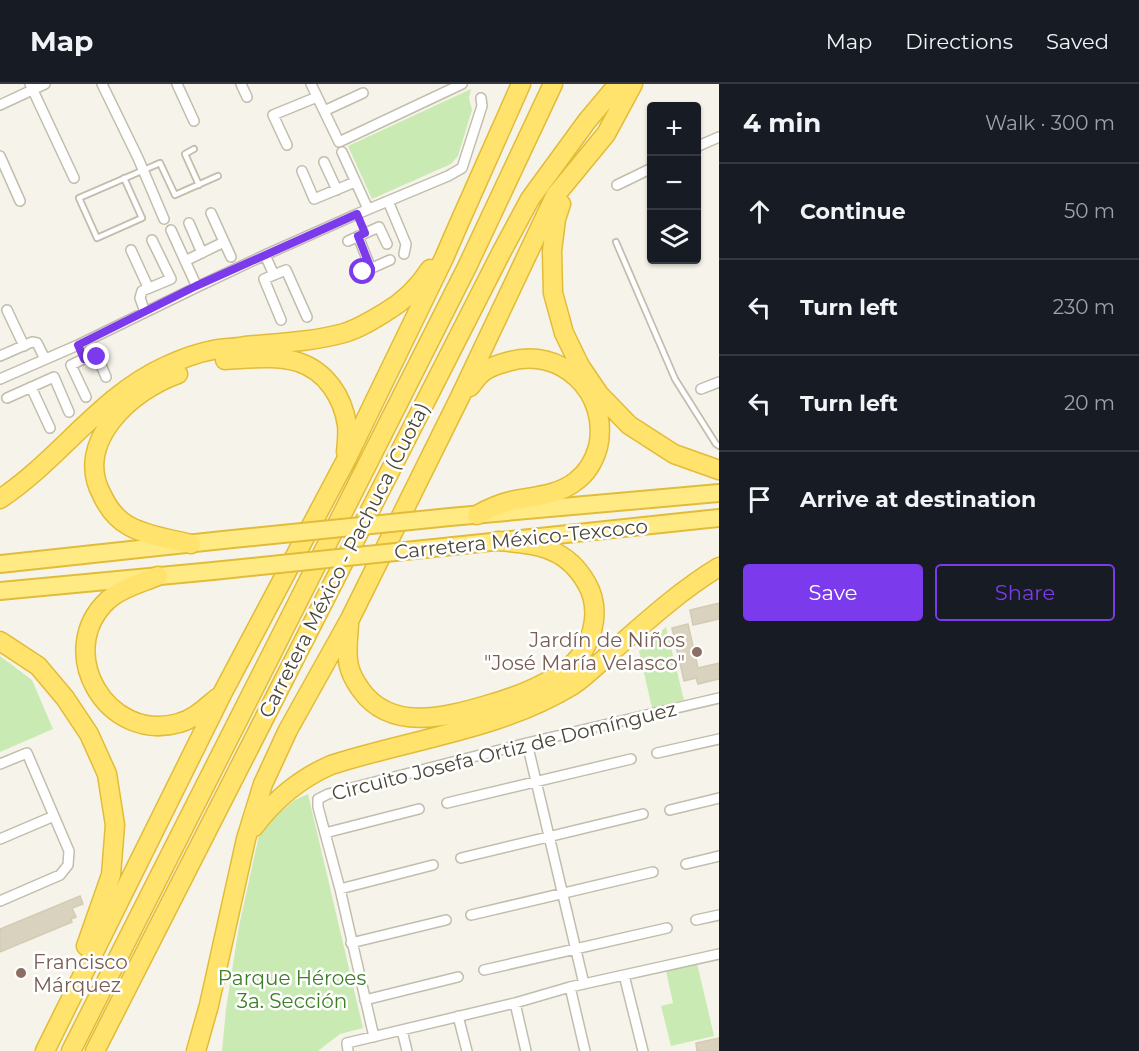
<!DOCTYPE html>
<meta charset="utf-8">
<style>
:root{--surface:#171b24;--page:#242831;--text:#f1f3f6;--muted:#9ea1a6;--line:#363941;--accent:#7c3aed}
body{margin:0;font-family:Montserrat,sans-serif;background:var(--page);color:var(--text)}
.controls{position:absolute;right:18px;top:18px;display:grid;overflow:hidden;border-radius:6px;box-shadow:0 2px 4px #0004}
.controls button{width:54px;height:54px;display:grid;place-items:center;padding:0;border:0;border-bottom:2px solid var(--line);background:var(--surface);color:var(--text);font:30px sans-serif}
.stop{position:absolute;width:18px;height:18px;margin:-14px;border:4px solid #7c3aed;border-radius:50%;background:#fff}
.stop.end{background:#7c3aed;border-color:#fff;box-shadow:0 2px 6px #0008}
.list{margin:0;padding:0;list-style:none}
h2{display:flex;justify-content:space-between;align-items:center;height:78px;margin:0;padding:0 24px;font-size:26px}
h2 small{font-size:20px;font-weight:400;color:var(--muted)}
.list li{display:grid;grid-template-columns:39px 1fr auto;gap:18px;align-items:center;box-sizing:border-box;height:96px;padding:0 24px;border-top:2px solid var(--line)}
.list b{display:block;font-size:22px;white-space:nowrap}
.list em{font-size:20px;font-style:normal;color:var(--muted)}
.actions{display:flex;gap:12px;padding:18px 24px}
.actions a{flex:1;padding:14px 0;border:2px solid var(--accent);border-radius:6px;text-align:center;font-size:21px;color:var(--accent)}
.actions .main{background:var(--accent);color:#fff}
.icon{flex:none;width:33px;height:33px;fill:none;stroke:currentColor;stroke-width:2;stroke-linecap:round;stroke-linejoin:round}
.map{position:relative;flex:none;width:719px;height:967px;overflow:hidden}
header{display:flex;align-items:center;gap:36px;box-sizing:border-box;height:84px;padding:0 30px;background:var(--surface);border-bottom:2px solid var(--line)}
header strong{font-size:28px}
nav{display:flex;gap:33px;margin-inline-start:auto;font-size:21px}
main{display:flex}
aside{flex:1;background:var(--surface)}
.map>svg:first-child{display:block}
.green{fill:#c9eab3}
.building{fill:#d8d2bf;stroke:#d3cbb2;stroke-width:1.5}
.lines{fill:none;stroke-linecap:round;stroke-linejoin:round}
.service-casing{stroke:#c2bdac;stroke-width:8}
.minor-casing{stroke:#c2bdac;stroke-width:12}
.trunk-casing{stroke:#e2bc38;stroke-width:20}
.motorway-casing{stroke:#e2bc38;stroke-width:21}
.service{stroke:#fff;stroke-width:4.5}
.minor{stroke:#fff;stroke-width:9}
.trunk{stroke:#ffea83;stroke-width:16}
.motorway{stroke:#ffe36c;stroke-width:18}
.trunk-bridge-casing{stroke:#e2bc38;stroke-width:20;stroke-linecap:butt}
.trunk-bridge{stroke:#ffea83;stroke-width:16}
.route{stroke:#7c3aed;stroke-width:8}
.education-dot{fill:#8d6e63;stroke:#fff;stroke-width:2}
.labels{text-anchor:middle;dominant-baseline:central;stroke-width:5;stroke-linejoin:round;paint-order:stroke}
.street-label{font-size:20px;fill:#4a4638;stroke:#fff}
.education-label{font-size:20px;fill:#785e54;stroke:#fff;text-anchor:end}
.park-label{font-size:20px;fill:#3c7f28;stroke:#fff}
</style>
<header>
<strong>Map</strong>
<nav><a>Map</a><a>Directions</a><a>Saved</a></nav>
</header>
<main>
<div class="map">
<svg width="719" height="967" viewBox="0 0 719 967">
<rect width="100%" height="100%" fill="#f6f4ea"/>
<path class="green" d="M471,5L469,14L472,26L458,72L451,80L372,115L348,62Z
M666,543L684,616L652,624L639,567Z
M0,572L32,596L53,645L0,668Z
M308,710L363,944L340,950L318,967H222L226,925L239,842L259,751L279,729L295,716Z
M697,879L714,952L671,962L661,922L673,919L666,887Z"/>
<path class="building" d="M719,519V535L693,541L690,526Z
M688,540L698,584L719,579V595L698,600L696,594L684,597L672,544Z
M80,812L83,820L72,824L76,833L71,835L72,838L0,868V845Z
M719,954V967H697L696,959Z"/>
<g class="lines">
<defs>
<path id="service" d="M194,65L185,70L199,101
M124,94L142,134L97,154L79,114L160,79L175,111L218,92
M616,158L675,295L716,360L719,362"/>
<path id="minor" d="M30,0L74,94
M102,0L138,74L164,135
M177,0L194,37
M241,0L247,13
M311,0L339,58L462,0
M0,21L45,0
M324,27L363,9
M287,61L273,31L317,13
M696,63L719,53
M342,68L368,125
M0,72L20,117
M324,78L337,106
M302,87L314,115L355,98
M617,101L652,84
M388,117L406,160L404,170
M211,129L231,173
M189,139L202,169
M171,146L197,203
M358,152L371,185
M348,157L379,143L387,160
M131,166L148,203
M265,171L274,191
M185,177L224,158
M363,188L390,176
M7,226L24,262
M145,228L140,214L142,207L171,195L152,156
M281,236L264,195L286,186L307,233
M0,272L32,258L37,259L45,275
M0,295L78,261L197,203L265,171L357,130L448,92L462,84L482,22L481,14
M31,303L50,344
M701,305L719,298
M86,313L71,281L96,269L106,293
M7,314L54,293L69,328
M527,659L584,900
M657,669L719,655
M0,680L27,669L69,767L68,781L60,791L0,817
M447,719L631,675
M670,726L719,714
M325,749L419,725
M0,755L54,732
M461,774L643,730
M686,780L719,772
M340,805L433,781
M471,831L653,788
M696,836L719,831
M351,859L446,836
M484,886L667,844
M624,891L643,967
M570,903L585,967
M365,916L458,893
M515,919L526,967
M458,932L467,967
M402,946L407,967
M374,953L340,805L318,723V715L328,710L527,659L719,614
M348,967L347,959L515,919L570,903L719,870"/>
<path id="trunk" d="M450,433L719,409
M453,462L719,434
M0,480L223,456
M0,507L213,487"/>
<path id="motorway" d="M561,120L556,135L552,167L553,209L564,249L580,282L599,310L629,341L674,370L719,386
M225,276C248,275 275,271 298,278C326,287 343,313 347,341C348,350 347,359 346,368
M178,290C132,306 73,358 102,411C108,424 116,435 129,442C147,452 171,455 191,460
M470,303C474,298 477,293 482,289C489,283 499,280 507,278C561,261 610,309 598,363C594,377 587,389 576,397C559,411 535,412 515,416C501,419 489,424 477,431
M0,415C59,376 101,311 166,282C181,275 197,269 213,266C223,264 234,264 245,262C277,259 312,258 344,249C358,245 371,237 384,229C403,218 418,204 430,185
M158,492C141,499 122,504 108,516C53,567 107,660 179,639C194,635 205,624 217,614
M349,541C348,554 346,569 349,582C351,591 356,599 361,606C391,648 446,633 487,621C516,613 561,596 579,573C595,552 600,523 587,500C566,462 536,461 498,457
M0,557L38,582L65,614L89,650L107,690L115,741L111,791L86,862
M254,743C275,715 299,695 331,681C411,655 500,646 573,601C588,591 601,577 615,565C648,536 681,506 719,483
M45,967L223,608L346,376L444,174L457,144L521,0
M71,967L467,183L553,0
M95,967L501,169L530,115L587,37L618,0
M196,967L209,921L246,755L263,700L288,646L350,535L460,313L555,112L606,50L633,0"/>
</defs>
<use href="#service" class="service-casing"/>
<use href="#minor" class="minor-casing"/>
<use href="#trunk" class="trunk-casing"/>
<use href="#motorway" class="motorway-casing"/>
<use href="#service" class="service"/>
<use href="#minor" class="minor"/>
<use href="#trunk" class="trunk"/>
<use href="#motorway" class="motorway"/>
<defs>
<path id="trunk-bridge" d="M223,456L450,433
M213,487L453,462"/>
</defs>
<use href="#trunk-bridge" class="trunk-bridge-casing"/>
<use href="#trunk-bridge" class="trunk-bridge"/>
</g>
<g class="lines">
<path class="route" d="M97,273L96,269L84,275L78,261L196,202L357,130L365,149L358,152L371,185L363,188"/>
</g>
<g class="education-dot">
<circle cx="697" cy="568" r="6"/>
<circle cx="21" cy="889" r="6"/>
</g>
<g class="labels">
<g class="street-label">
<text transform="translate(521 455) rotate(-6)">Carretera México-Texcoco</text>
<text transform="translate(344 476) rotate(-63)">Carretera México - Pachuca (Cuota)</text>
<text transform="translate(504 667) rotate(-14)">Circuito Josefa Ortiz de Domínguez</text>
</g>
<g class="education-label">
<text x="685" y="556">Jardín de Niños<tspan x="685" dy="23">"José María Velasco"</tspan></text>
<text x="33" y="878" text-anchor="start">Francisco<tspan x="33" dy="23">Márquez</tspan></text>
</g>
<g class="park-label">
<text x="292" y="894">Parque Héroes<tspan x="292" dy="23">3a. Sección</tspan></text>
</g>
</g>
</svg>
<div class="controls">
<button>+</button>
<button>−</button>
<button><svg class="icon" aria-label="layers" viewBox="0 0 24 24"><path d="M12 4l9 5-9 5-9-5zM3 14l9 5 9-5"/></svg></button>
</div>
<div class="stop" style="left:363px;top:188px"></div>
<div class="stop end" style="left:97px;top:273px"></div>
</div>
<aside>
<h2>4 min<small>Walk · 300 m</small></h2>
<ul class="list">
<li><svg class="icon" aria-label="ahead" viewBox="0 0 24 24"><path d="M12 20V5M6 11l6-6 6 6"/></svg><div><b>Continue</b></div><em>50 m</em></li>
<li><svg class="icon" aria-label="left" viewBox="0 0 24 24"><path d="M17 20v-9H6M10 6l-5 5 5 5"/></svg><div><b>Turn left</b></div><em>230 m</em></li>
<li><svg class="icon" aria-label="left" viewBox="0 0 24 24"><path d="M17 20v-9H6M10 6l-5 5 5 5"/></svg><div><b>Turn left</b></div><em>20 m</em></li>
<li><svg class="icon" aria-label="arrive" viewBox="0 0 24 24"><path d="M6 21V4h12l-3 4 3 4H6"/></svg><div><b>Arrive at destination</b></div></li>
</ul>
<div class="actions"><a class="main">Save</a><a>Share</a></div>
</aside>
</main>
